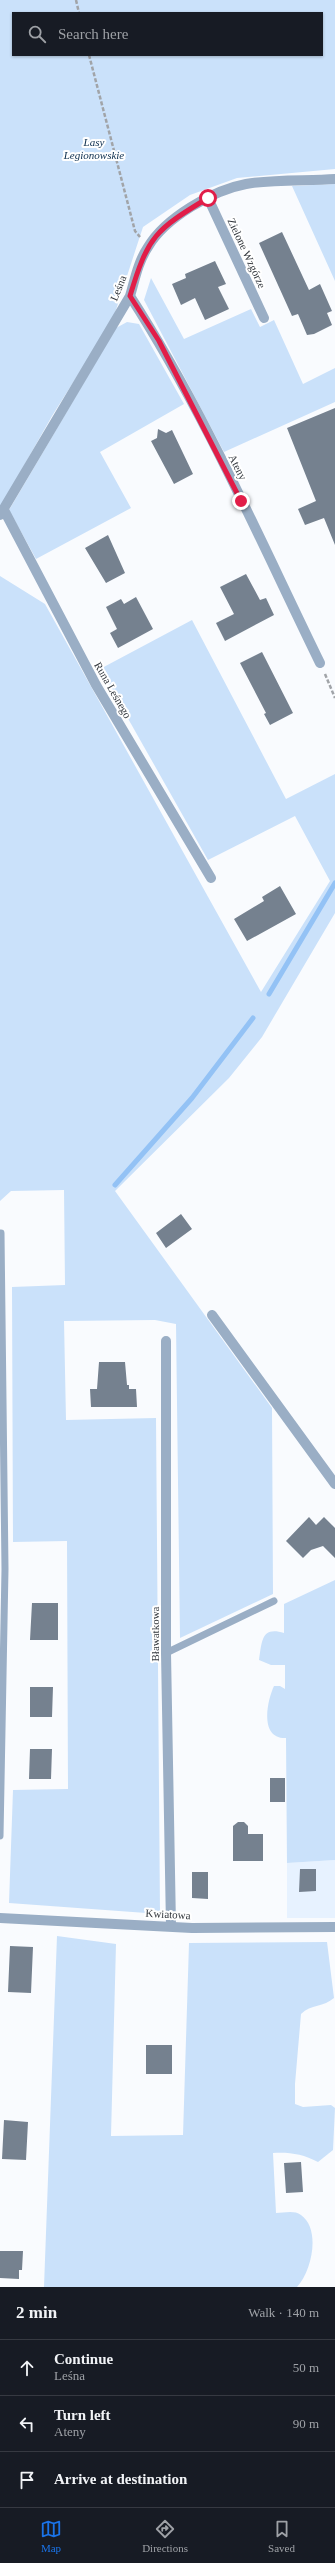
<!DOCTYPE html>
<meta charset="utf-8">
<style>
:root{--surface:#171b24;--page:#242831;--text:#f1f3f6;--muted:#9ea1a6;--line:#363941;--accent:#1a73e8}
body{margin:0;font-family:Georgia,serif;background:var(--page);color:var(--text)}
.stop{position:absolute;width:12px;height:12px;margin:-9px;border:3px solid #e11d48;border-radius:50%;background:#fff}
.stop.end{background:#e11d48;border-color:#fff;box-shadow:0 1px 4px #0008}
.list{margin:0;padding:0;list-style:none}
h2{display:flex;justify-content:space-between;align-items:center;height:52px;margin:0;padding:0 16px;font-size:17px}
h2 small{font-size:13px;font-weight:400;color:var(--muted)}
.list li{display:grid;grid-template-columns:26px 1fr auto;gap:12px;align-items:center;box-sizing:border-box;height:56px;padding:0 16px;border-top:1px solid var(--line)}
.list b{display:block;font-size:15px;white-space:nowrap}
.list p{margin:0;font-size:13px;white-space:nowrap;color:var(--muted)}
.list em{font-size:13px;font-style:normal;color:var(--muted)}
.icon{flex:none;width:22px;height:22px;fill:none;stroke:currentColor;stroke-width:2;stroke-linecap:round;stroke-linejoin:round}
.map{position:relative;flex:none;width:335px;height:2287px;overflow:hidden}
.search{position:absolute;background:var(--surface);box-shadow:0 1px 3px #0004;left:12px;right:12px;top:12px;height:44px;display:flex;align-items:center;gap:10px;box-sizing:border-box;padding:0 14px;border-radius:0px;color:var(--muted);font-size:15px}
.sheet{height:220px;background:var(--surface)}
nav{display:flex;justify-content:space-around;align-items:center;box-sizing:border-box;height:56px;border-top:1px solid var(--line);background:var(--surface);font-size:11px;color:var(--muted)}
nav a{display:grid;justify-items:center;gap:2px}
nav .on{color:var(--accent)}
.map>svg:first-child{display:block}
.built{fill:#e7f2ff}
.green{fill:#cae1fa;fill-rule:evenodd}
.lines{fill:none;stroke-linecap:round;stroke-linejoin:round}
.stream{stroke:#93c2f5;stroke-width:5}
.building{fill:#75818f}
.path{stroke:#a1a4a8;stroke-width:2.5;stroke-dasharray:4 2;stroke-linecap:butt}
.service{stroke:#9aaec5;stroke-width:7}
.minor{stroke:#9aaec5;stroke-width:10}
.tertiary{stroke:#9aaec5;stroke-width:10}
.route{stroke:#e11d48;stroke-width:5}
.labels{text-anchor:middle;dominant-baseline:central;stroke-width:4;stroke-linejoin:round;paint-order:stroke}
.park-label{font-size:11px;font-style:italic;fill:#0b2d4d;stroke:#fff}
.street-label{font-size:11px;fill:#32373d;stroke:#fff}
</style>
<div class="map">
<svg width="335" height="2287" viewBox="0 0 335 2287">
<rect width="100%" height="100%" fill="#f9fbfe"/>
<path class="built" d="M335,1860V1918H287V1863Z"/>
<path class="green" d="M0,0H335V169L237,178L190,195L143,227L113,319L52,416L0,508ZM13,13H322V55H13Z
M335,184V281L292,186Z
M151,278L184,339L251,309L260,327L274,320L303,384L335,368V402L224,452L144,300Z
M127,322L139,324L184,404L100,452L131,508L36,559L9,510L116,328Z
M0,576L45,604L261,992L330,881L295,816L208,860L100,669L192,620L286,799L335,774V913L262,1037L229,1078L115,1191L272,1408L273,1594L180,1638L176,1324L155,1320L64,1321L66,1420L156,1418L160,1914L9,1903L13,1790L68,1789L67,1541L13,1542L12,1287L65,1285L64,1190L11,1191L0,1201Z
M335,1580V1860L287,1863L286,1738C259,1739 267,1701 274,1686H280L285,1689V1665H271L259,1660C262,1642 261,1626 284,1633V1604Z
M57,1936L116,1944L111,2136L183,2135L189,1943L327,1942L334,1998C324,2007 311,2004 301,2014L295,2084V2104L303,2107L331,2105L335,2108L333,2150L318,2162C303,2154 289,2152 273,2153L276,2213C284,2213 294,2210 301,2215C321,2229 312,2271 297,2287H44Z"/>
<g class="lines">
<path class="stream" d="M269,994L335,883
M115,1185L192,1098L253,1018"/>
</g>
<path class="building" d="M282,232L309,290L320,284L332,311L327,313L332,325L314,334L307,335L298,314L292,316L259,243Z
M215,261L226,284L218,287L229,309L205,320L195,298L181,305L172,284L186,278L185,274Z
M335,408V545L324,518L305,525L298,509L316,501L287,428Z
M158,429L166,433L172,430L193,474L174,484L151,441L157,438Z
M108,535L125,573L106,583L85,548Z
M246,574L260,600L266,598L274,615L225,641L216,623L234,614L220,587Z
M136,597L153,629L118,648L110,633L117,629L106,607L121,599L124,604Z
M262,652L293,713L270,725L264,714L266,713L240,663Z
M280,886L296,914L247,941L234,919L264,901L262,897Z
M181,1214L192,1229L166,1248L156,1233Z
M99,1362H125L127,1385H129V1389H136L137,1407H91L90,1389H97Z
M309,1517L316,1525L324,1517L335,1528V1558L323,1546L311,1550L303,1558L286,1541Z
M32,1603H58V1640H30Z
M30,1687H53L52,1717H30Z
M30,1749H52L51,1779H29Z
M270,1778H285V1802H270Z
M238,1822H244L248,1826V1834H263V1861H233V1826Z
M300,1869H316V1891L299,1892Z
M192,1872H208V1899L192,1898Z
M10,1946L33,1947L31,1993L8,1992Z
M146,2045H172V2074H146Z
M4,2120L28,2122L26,2160L2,2159Z
M301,2162L303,2192L286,2193L284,2163Z
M0,2251H23L22,2270H19V2279L0,2278Z"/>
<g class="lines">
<path class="path" d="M76,0L79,13
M89,55L135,231L140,237
M325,674L335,698"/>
<path class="service" d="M166,1653L274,1601
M0,1836L5,1569L1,1233"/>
<path class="minor" d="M208,198L264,318
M130,296C204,411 260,540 320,663
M4,510L96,685L211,878
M0,515L130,296C135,279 138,262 148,247C165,218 213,190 246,184C273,179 307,181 335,179
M212,1315L335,1484
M166,1341V1653L171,1926"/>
<path class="tertiary" d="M0,1918L192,1928L335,1927"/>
</g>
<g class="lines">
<path class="route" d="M208,198C155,230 148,236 130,296L159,341L241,501"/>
</g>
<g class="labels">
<g class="park-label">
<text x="94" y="142">Lasy<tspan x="94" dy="13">Legionowskie</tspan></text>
</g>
<g class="street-label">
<text transform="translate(247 253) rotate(65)">Zielone Wzgórze</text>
<text transform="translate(118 288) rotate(-68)">Leśna</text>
<text transform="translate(238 467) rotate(63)">Ateny</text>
<text transform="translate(113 690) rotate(60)">Runa Leśnego</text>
<text transform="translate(155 1634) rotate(-90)">Bławatkowa</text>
<text transform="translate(168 1914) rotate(3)">Kwiatowa</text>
</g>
</g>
</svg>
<div class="stop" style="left:208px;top:198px"></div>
<div class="stop end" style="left:241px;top:501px"></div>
<div class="search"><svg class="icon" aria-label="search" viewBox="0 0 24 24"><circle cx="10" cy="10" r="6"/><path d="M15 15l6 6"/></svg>Search here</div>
</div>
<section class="sheet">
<h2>2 min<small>Walk · 140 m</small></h2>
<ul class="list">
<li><svg class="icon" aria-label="ahead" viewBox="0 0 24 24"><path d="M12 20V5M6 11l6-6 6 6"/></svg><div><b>Continue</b><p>Leśna</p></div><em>50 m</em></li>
<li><svg class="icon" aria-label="left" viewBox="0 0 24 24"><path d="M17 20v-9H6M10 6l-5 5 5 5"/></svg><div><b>Turn left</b><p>Ateny</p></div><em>90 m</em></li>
<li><svg class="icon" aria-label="arrive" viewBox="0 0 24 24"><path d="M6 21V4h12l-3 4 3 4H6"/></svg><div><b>Arrive at destination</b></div></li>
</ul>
</section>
<nav>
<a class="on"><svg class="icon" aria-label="map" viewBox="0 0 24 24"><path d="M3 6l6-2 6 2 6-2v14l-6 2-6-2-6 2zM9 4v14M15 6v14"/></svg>Map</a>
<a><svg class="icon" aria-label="directions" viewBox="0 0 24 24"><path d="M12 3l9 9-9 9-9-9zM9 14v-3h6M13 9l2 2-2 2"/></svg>Directions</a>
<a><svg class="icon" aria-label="saved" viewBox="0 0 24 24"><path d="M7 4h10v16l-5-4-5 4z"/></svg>Saved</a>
</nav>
